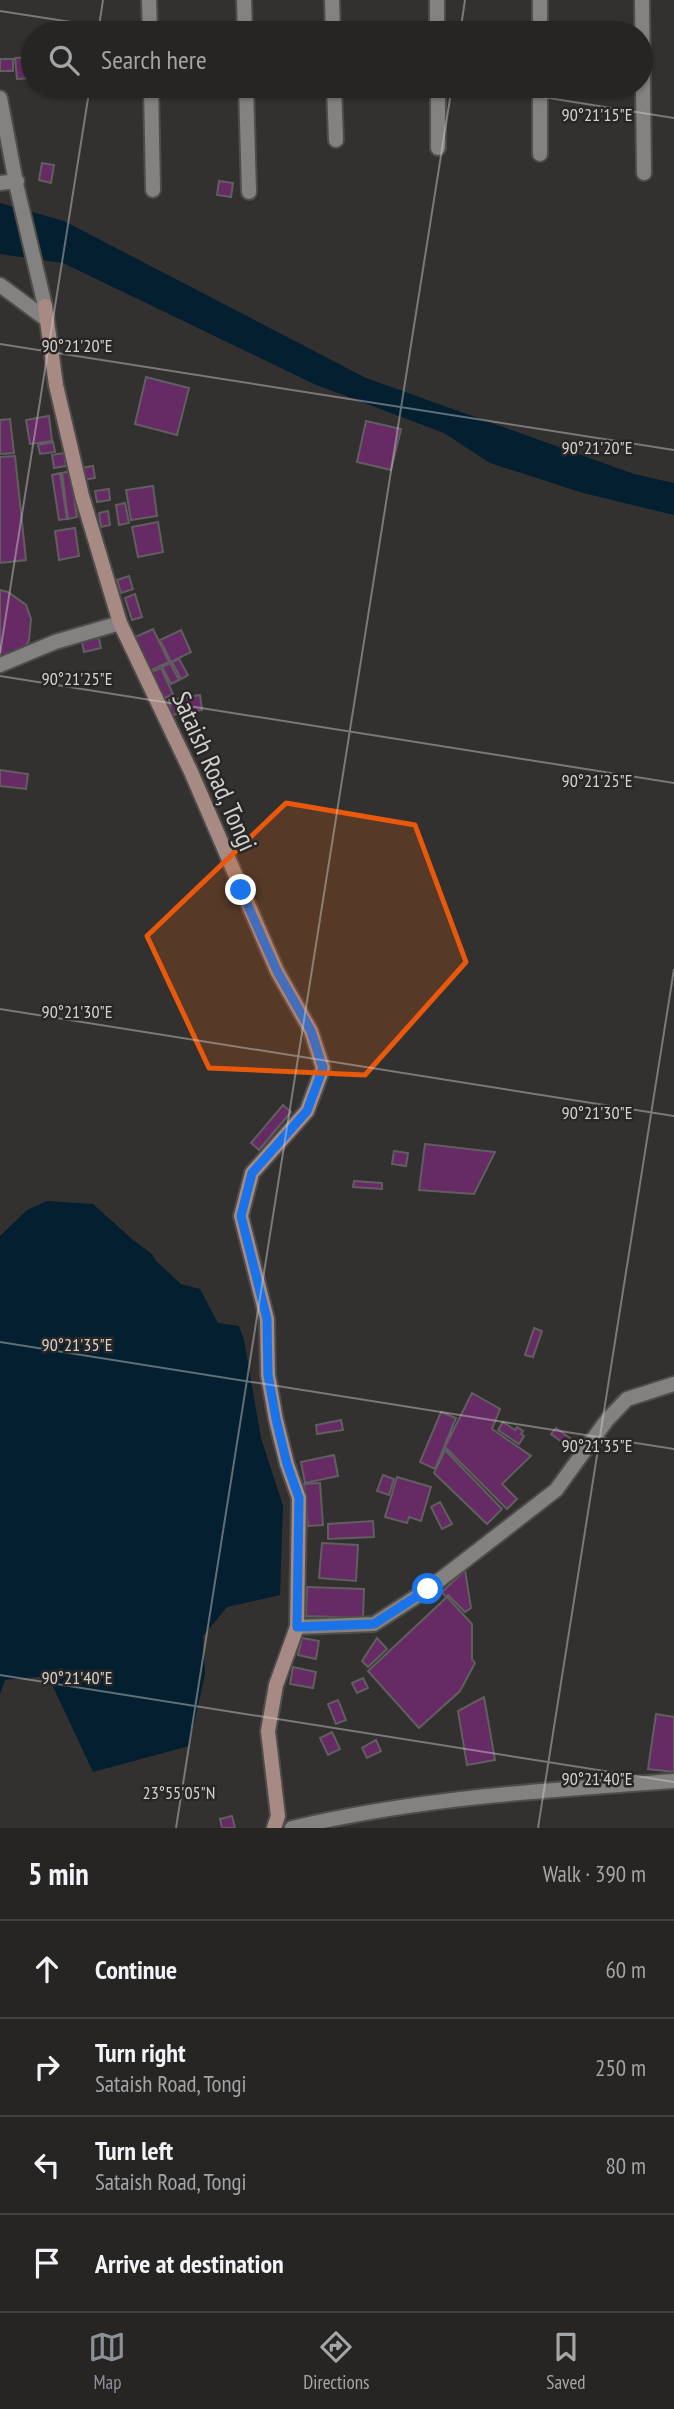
<!DOCTYPE html>
<meta charset="utf-8">
<style>
:root{--surface:#262523;--page:#323130;--text:#f1f3f6;--muted:#a4a5a6;--line:#424241;--accent:#8c9099}
body{margin:0;font-family:"PT Sans Narrow",sans-serif;background:var(--page);color:var(--text)}
.stop{position:absolute;width:21px;height:21px;margin:-16px;border:5px solid #1a73e8;border-radius:50%;background:#fff}
.stop.end{background:#1a73e8;border-color:#fff;box-shadow:0 2px 7px #0008}
.list{margin:0;padding:0;list-style:none}
h2{display:flex;justify-content:space-between;align-items:center;height:91px;margin:0;padding:0 28px;font-size:30px}
h2 small{font-size:23px;font-weight:400;color:var(--muted)}
.list li{display:grid;grid-template-columns:46px 1fr auto;gap:21px;align-items:center;box-sizing:border-box;height:98px;padding:0 28px;border-top:2px solid var(--line)}
.list b{display:block;font-size:26px;white-space:nowrap}
.list p{margin:0;font-size:23px;white-space:nowrap;color:var(--muted)}
.list em{font-size:23px;font-style:normal;color:var(--muted)}
.icon{flex:none;width:38px;height:38px;fill:none;stroke:currentColor;stroke-width:2;stroke-linecap:round;stroke-linejoin:round}
.map{position:relative;flex:none;width:674px;height:1828px;overflow:hidden}
.search{position:absolute;background:var(--surface);box-shadow:0 2px 5px #0004;left:21px;right:21px;top:21px;height:77px;display:flex;align-items:center;gap:18px;box-sizing:border-box;padding:0 24px;border-radius:38px;color:var(--muted);font-size:26px}
.sheet{height:483px;background:var(--surface)}
nav{display:flex;justify-content:space-around;align-items:center;box-sizing:border-box;height:98px;border-top:2px solid var(--line);background:var(--surface);font-size:19px;color:var(--muted)}
nav a{display:grid;justify-items:center;gap:4px}
nav .on{color:var(--accent)}
.map>svg:first-child{display:block}
.water{fill:#031f30}
.building{fill:#662a64;stroke:#615e60;stroke-width:2}
.lines{fill:none;stroke-linecap:round;stroke-linejoin:round}
.street-casing{stroke:#4e4d4b;stroke-width:18}
.secondary-casing{stroke:#4e4d4b;stroke-width:18}
.street{stroke:#848280;stroke-width:14}
.secondary{stroke:#a68a83;stroke-width:14}
.route{stroke:#1a73e8;stroke-width:9}
.marked{fill:#e8590c;fill-opacity:0.2;stroke:#e8590c;stroke-width:5;stroke-linejoin:round}
.ticks{fill:none;stroke:#d2d1d0;stroke-width:2;stroke-opacity:0.45}
.labels{text-anchor:middle;dominant-baseline:central;stroke-width:5;stroke-linejoin:round;paint-order:stroke}
.street-label{font-size:26px;fill:#d2d1d0;stroke:#292725}
.ticks-label{font-size:18px;text-anchor:middle;fill:#d2d1d0;stroke:#292725;stroke-width:5;stroke-linejoin:round;paint-order:stroke}
</style>
<div class="map">
<svg width="674" height="1828" viewBox="0 0 674 1828">
<rect width="100%" height="100%" fill="#33312f"/>
<path class="water" d="M0,203L64,221L366,378L634,474L674,483V515L583,493L490,463L444,433L314,384L63,263L0,254Z
M47,1201L93,1204L133,1240L152,1254L156,1261L181,1284L200,1289L218,1323L239,1326L244,1340L261,1438L283,1506L280,1595L227,1607L203,1636L205,1674L189,1746L93,1772L48,1676L5,1680L0,1694V1236L27,1210Z"/>
<path class="building" d="M33,57V78L17,79L15,58Z
M0,59H13V71H0Z
M42,163L54,165L51,183L39,180Z
M219,181L233,183L231,197L217,195Z
M146,377L189,388L177,435L135,424Z
M49,416L52,441L30,444L26,420Z
M10,419L14,453L0,454V420Z
M366,421L401,429L391,470L357,462Z
M53,442L55,452L40,454L38,445Z
M64,453L66,466L54,468L52,455Z
M15,456L26,560L0,563V457Z
M93,466L95,478L83,480L81,468Z
M70,471L77,517L68,519L62,473Z
M60,473L67,519L59,520L52,475Z
M153,486L157,516L131,520L126,490Z
M109,489L110,500L97,502L95,491Z
M125,503L129,523L119,525L116,505Z
M108,511L110,525L101,527L99,513Z
M158,522L163,552L138,557L132,527Z
M75,528L79,556L59,560L55,531Z
M129,576L133,589L121,593L117,580Z
M0,590L8,592L26,605L31,619L29,640L23,651L0,662Z
M135,594L142,617L132,620L125,598Z
M153,629L169,662L149,671L133,638Z
M181,630L191,652L171,662L160,640Z
M98,634L101,648L84,652L81,638Z
M179,659L188,675L181,679L172,662Z
M170,663L179,680L171,684L162,667Z
M161,668L173,694L161,700L149,673Z
M200,695L202,710L171,715L169,700Z
M0,770L28,774L26,789L0,786Z
M283,1105L291,1112L259,1150L251,1143Z
M425,1144L495,1152L474,1194L419,1190Z
M394,1151L408,1153L406,1166L392,1164Z
M354,1181L382,1183V1189L353,1187Z
M534,1328L542,1331L533,1357L525,1355Z
M472,1393L500,1409L492,1429L531,1456L502,1484L517,1499L507,1509L445,1447Z
M441,1412L456,1418L435,1469L420,1462Z
M341,1420L343,1430L317,1434L316,1425Z
M503,1422L515,1430L517,1427L523,1431L521,1434L524,1436L519,1444L498,1430Z
M556,1428L571,1439L566,1445L551,1434Z
M445,1450L502,1509L487,1524L434,1473Z
M334,1455L338,1476L305,1483L301,1462Z
M383,1475L394,1479L389,1495L377,1491Z
M397,1477L431,1487L421,1521L409,1517L407,1523L385,1517Z
M320,1483L323,1525L308,1526L304,1484Z
M440,1502L452,1524L442,1529L431,1507Z
M373,1521L374,1537L328,1539V1524Z
M322,1543L358,1545L356,1581L319,1578Z
M465,1570L471,1608L465,1612L448,1595L446,1597L442,1592Z
M307,1587L364,1589L363,1618L306,1616Z
M447,1597L472,1624V1659L475,1663L460,1691L419,1728L368,1671Z
M302,1638L319,1641L316,1659L298,1655Z
M377,1638L387,1649L368,1667L362,1661Z
M293,1667L316,1672L313,1688L290,1684Z
M363,1678L368,1688L357,1693L352,1683Z
M484,1697L495,1760L467,1765L458,1711Z
M338,1700L346,1720L336,1724L328,1704Z
M656,1714L674,1717V1772L648,1769Z
M332,1732L340,1749L328,1755L320,1738Z
M376,1740L381,1751L367,1758L362,1748Z
M232,1816L235,1828H222L220,1819Z"/>
<g class="lines">
<defs>
<path id="street" d="M149,0L150,33
M244,0L245,33
M332,0L333,33
M437,0V33
M540,0V33
M642,0L644,173
M151,86L153,190
M246,86L249,192
M334,86L336,140
M438,86V148
M540,86V154
M0,98L17,188L45,306
M0,183L17,181
M0,285L46,319
M0,665L55,642L120,623
M297,1627L374,1624L428,1589L556,1490L607,1420L627,1399L674,1384
M292,1828C418,1798 546,1790 674,1781"/>
<path id="secondary" d="M45,306L56,385L82,496L120,623L191,772L277,971L311,1031L323,1068L307,1111L252,1173L241,1216L267,1319L268,1375L276,1420L287,1464L299,1498L297,1627L276,1685L268,1731L278,1816L274,1828"/>
</defs>
<use href="#street" class="street-casing"/>
<use href="#secondary" class="secondary-casing"/>
<use href="#street" class="street"/>
<use href="#secondary" class="secondary"/>
</g>
<g class="lines">
<path class="route" d="M241,890L277,971L311,1031L323,1068L307,1111L252,1173L241,1216L267,1319L268,1375L276,1419L287,1464L299,1498L297,1627L374,1624L428,1589"/>
</g>
<path class="marked" d="M286,803L415,825L466,962L365,1075L209,1068L147,936Z"/>
<path class="ticks" d="M0,11L142,33M98,33L103,0M460,33L465,0M473,86L674,118M0,344L674,450M0,653L90,86M0,676L674,783M0,1009L674,1116M0,1342L674,1449M0,1675L674,1782M176,1828L452,86M538,1828L674,969"/>
<g class="labels">
<g class="street-label">
<text transform="translate(215 771) rotate(66)">Sataish Road, Tongi</text>
</g>
</g>
<g class="ticks-label">
<text x="597" y="121">90°21'15"E</text>
<text x="77" y="352">90°21'20"E</text>
<text x="597" y="454">90°21'20"E</text>
<text x="77" y="685">90°21'25"E</text>
<text x="597" y="787">90°21'25"E</text>
<text x="77" y="1018">90°21'30"E</text>
<text x="597" y="1119">90°21'30"E</text>
<text x="77" y="1351">90°21'35"E</text>
<text x="597" y="1452">90°21'35"E</text>
<text x="77" y="1684">90°21'40"E</text>
<text x="597" y="1785">90°21'40"E</text>
<text x="179" y="1799">23°55'05"N</text>
</g>
</svg>
<div class="stop" style="left:428px;top:1589px"></div>
<div class="stop end" style="left:241px;top:890px"></div>
<div class="search"><svg class="icon" aria-label="search" viewBox="0 0 24 24"><circle cx="10" cy="10" r="6"/><path d="M15 15l6 6"/></svg>Search here</div>
</div>
<section class="sheet">
<h2>5 min<small>Walk · 390 m</small></h2>
<ul class="list">
<li><svg class="icon" aria-label="ahead" viewBox="0 0 24 24"><path d="M12 20V5M6 11l6-6 6 6"/></svg><div><b>Continue</b></div><em>60 m</em></li>
<li><svg class="icon" aria-label="right" viewBox="0 0 24 24"><path d="M7 20v-9h11M14 6l5 5-5 5"/></svg><div><b>Turn right</b><p>Sataish Road, Tongi</p></div><em>250 m</em></li>
<li><svg class="icon" aria-label="left" viewBox="0 0 24 24"><path d="M17 20v-9H6M10 6l-5 5 5 5"/></svg><div><b>Turn left</b><p>Sataish Road, Tongi</p></div><em>80 m</em></li>
<li><svg class="icon" aria-label="arrive" viewBox="0 0 24 24"><path d="M6 21V4h12l-3 4 3 4H6"/></svg><div><b>Arrive at destination</b></div></li>
</ul>
</section>
<nav>
<a class="on"><svg class="icon" aria-label="map" viewBox="0 0 24 24"><path d="M3 6l6-2 6 2 6-2v14l-6 2-6-2-6 2zM9 4v14M15 6v14"/></svg>Map</a>
<a><svg class="icon" aria-label="directions" viewBox="0 0 24 24"><path d="M12 3l9 9-9 9-9-9zM9 14v-3h6M13 9l2 2-2 2"/></svg>Directions</a>
<a><svg class="icon" aria-label="saved" viewBox="0 0 24 24"><path d="M7 4h10v16l-5-4-5 4z"/></svg>Saved</a>
</nav>
